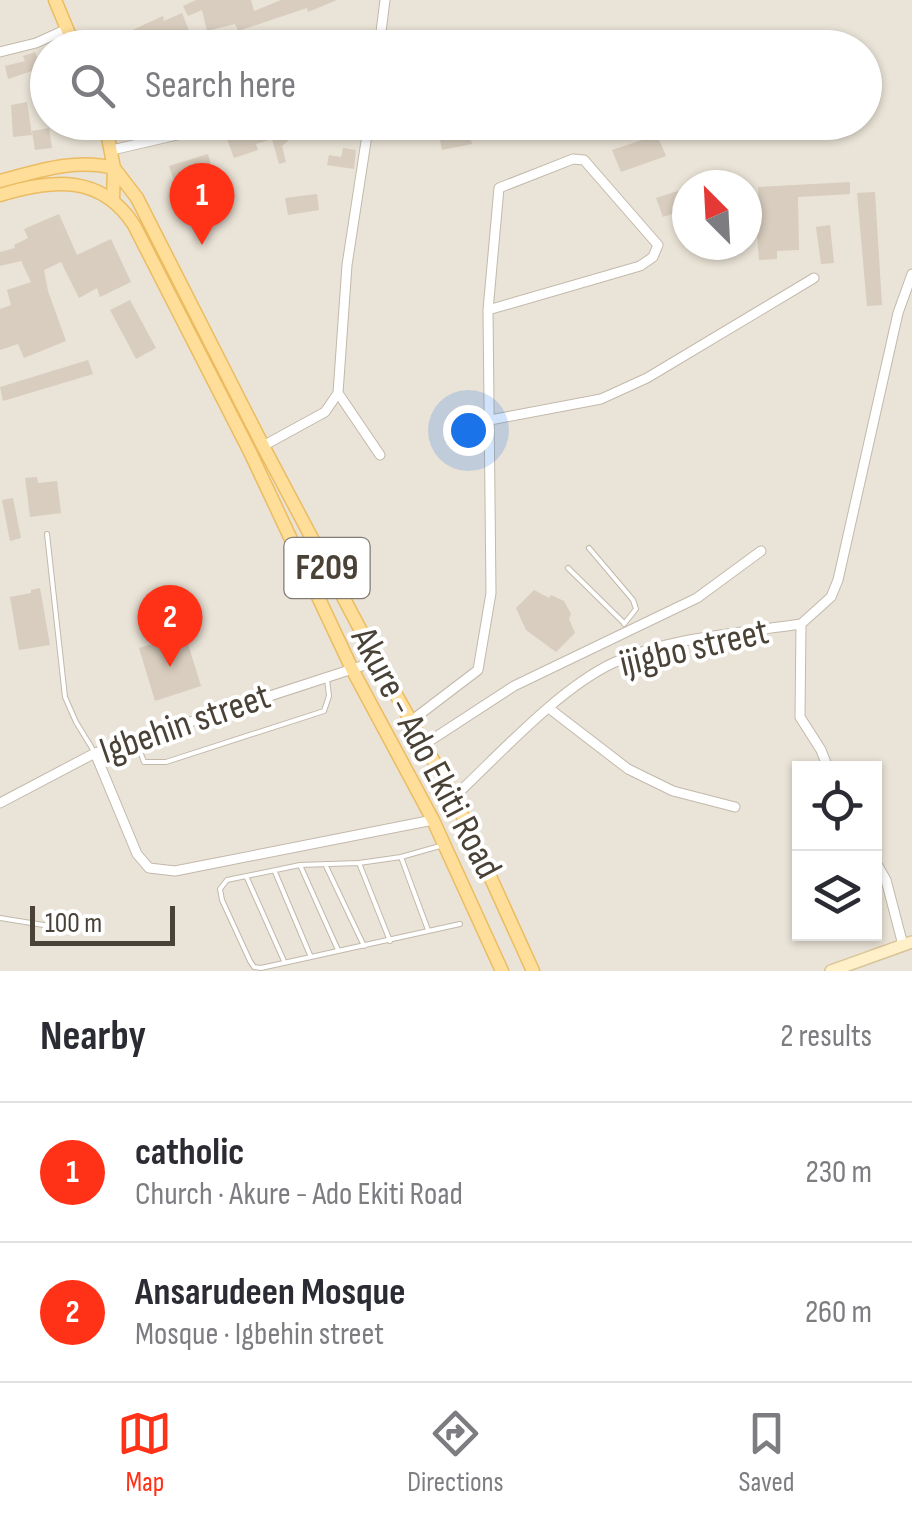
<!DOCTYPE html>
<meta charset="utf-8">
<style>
:root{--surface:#fff;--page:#f7f7f7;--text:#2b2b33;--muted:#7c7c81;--line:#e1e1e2;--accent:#ff3117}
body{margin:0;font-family:"Sofia Sans Condensed",sans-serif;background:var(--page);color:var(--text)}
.controls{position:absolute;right:30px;bottom:30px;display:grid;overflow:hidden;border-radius:0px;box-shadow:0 2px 8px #0004}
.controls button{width:90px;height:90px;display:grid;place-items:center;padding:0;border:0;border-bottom:2px solid var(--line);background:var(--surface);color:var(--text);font:50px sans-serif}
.compass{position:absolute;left:672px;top:170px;width:90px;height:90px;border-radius:50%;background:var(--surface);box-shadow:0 2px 8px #0004;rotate:336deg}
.scale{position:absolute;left:30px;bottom:25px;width:145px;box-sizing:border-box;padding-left:10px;border:5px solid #4a4237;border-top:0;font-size:28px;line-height:35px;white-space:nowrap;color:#4a4237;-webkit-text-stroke:8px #fff;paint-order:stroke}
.you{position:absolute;left:468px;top:430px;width:35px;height:35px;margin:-25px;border:8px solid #fff;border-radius:50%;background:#1a73e8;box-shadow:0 0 0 15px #1a73e833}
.badge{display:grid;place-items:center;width:65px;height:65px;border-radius:50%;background:var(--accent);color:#fff;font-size:32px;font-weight:700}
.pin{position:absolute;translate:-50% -82px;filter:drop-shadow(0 2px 5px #0008)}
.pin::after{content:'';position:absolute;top:52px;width:35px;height:30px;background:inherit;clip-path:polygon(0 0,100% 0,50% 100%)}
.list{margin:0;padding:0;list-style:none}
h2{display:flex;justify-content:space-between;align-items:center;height:130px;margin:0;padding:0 40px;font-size:42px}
h2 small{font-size:32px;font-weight:400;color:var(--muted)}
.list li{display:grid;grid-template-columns:65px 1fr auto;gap:30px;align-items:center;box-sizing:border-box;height:140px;padding:0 40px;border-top:2px solid var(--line)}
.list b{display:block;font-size:38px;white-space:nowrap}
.list p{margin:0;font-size:32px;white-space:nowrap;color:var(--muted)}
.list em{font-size:32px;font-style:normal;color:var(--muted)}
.icon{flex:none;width:55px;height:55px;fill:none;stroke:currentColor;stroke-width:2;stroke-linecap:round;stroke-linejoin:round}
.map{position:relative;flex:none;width:912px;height:971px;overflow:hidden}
.search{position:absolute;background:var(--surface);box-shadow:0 2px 8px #0004;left:30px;right:30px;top:30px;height:110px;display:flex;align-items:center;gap:25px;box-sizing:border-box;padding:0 35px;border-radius:55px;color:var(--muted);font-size:38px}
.sheet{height:410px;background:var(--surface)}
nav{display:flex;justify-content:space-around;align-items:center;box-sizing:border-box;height:140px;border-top:2px solid var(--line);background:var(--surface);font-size:28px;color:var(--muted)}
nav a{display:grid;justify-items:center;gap:5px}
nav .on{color:var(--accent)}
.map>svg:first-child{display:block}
.residential{fill:#eae3d7;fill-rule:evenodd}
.building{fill:#d8cdbe}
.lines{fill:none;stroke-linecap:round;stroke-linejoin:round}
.service-casing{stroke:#c2b9ab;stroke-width:6}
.minor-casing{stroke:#c2b9ab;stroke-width:11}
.secondary-casing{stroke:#d8c497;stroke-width:14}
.primary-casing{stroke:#ebbc62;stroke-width:15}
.service{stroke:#fff;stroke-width:4}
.minor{stroke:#fff;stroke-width:9}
.secondary{stroke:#fff0ca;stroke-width:11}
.primary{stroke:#ffde99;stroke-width:12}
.labels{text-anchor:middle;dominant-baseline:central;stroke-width:8;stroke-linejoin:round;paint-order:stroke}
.shield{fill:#fff;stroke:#807b73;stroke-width:2.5}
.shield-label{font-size:35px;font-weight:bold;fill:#4a4237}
.street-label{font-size:38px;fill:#4a4237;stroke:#fff}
</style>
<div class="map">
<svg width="912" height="971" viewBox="0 0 912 971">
<rect width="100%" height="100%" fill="#f6f1ea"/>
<path class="residential" d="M0,0H912V971H0ZM48,48H864V122H48ZM687,185H747V245H687ZM800,768H874V934H800Z"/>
<path class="building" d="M196,0H251L254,11L281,0H337L308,12L307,8L238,31L235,24L207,31L202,10L188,16L183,6Z
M182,13L196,48H177L172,31L133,44L128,32L163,16L164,21Z
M35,52L41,68L8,79L5,66L25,61L23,56Z
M27,102L32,135L13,137L11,105Z
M266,126L268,131L284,127L288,141L282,146L286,162L279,164L272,139L256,144L258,150L234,158L227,139Z
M49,128L52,148L35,150L32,131Z
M468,129L472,144L442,150L439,135Z
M657,135L666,156L621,172L612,150Z
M343,148L356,150L354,169L327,165L329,155L341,157Z
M208,154L215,179L198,184L197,180L177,189L169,166Z
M850,182V194L798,197L799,250L777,251V259L759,260L755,210H759L758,187Z
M687,188V209L663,217L656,198Z
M875,192L882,305L867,306L857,193Z
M317,194L319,210L288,215L285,198Z
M59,214L77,255L111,239L131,282L100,297L97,288L79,298L61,262L44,270L48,291L66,341L24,358L18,344L0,350V309L11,305L7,290L31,282L21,261L0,266V252L15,248L14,245L28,238L24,229Z
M830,225L834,263L821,264L816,227Z
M130,300L156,348L136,359L110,310Z
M88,360L93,374L3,401L0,387Z
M37,477L38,483L57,481L61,513L30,517L25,478Z
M13,498L21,538L10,541L2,500Z
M40,588L50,645L19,650L10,597L31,593V590Z
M534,590L549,598L551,595L564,601L571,614L569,619L575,633L556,652L526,630L516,608Z
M185,634L201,686L155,701L139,648Z"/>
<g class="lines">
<defs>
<path id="service" d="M47,534L65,697L76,722L95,753
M589,548L633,600L636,609L624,624
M568,568L624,623
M137,743L144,762H166L324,711L329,696L327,679
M440,846L401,857L359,863L300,865L227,880L220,889L222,900L250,961L254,967L261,968L460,924
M401,857L428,930
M359,863L390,941
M325,864L364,946
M300,865L338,950
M275,872L310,955
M247,878L284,961
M0,918L56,927"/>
<path id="minor" d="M379,48L385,0
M0,52L36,43L67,29
M112,150L233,122
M338,393L380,455
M490,420L601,399L647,378L814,278
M263,446L325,412L338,393L347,265L369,122
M550,709L628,769L673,791L735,807
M411,721L478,670L491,593L488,310L499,188L573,159L584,160L658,245L653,257L640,266L488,310
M425,744L514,686L697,598L761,551
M95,753L137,854L149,868L175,871L433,820
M828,768L821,750L800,717L801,624L831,597L838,580L898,313L912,274
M454,797C499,755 558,689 613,663C670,637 740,633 801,624
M0,803L95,753L377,661
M874,859L886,880L903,945"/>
<path id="secondary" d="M831,971L912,942"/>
<path id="primary" d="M55,0L75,48
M105,122L114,168L113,200
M114,168L137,198L263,446L377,661L454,797L533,971
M0,181C38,171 76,158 114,168
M0,195C52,179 101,174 134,225L250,452L352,669L433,820L502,971"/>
</defs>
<use href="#service" class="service-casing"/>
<use href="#minor" class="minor-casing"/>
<use href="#secondary" class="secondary-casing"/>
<use href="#primary" class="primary-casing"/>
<use href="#service" class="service"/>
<use href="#minor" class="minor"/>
<use href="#secondary" class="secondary"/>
<use href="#primary" class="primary"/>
</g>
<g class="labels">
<rect class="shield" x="284.5" y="538" width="85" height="60" rx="8"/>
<g class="shield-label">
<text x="327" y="568">F209</text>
</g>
<g class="street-label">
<text transform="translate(694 648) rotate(-13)">ijigbo street</text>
<text transform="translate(185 724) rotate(-19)">Igbehin street</text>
<text transform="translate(426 753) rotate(62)">Akure - Ado Ekiti Road</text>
</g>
</g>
</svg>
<div class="controls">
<button><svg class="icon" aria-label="locate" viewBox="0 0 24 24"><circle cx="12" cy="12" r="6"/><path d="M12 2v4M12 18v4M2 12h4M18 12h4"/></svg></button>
<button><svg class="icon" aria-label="layers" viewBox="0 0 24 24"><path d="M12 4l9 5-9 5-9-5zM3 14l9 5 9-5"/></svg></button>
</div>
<svg class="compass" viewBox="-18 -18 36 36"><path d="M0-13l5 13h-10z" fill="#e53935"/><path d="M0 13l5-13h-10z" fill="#7c7c81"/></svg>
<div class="scale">100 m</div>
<div class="you"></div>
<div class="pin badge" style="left:202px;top:245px">1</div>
<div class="pin badge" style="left:170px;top:667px">2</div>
<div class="search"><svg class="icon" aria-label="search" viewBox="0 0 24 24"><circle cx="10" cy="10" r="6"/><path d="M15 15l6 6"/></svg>Search here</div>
</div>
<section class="sheet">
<h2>Nearby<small>2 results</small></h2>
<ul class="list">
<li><span class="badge">1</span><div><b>catholic</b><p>Church · Akure - Ado Ekiti Road</p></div><em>230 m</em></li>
<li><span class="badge">2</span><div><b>Ansarudeen Mosque</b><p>Mosque · Igbehin street</p></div><em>260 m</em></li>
</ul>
</section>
<nav>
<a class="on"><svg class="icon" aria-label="map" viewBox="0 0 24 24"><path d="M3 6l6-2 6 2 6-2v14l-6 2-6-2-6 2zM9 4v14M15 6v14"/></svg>Map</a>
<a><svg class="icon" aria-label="directions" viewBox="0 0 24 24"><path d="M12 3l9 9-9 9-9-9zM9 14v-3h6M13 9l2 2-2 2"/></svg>Directions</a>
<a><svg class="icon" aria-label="saved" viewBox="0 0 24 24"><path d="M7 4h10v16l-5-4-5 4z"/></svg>Saved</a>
</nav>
